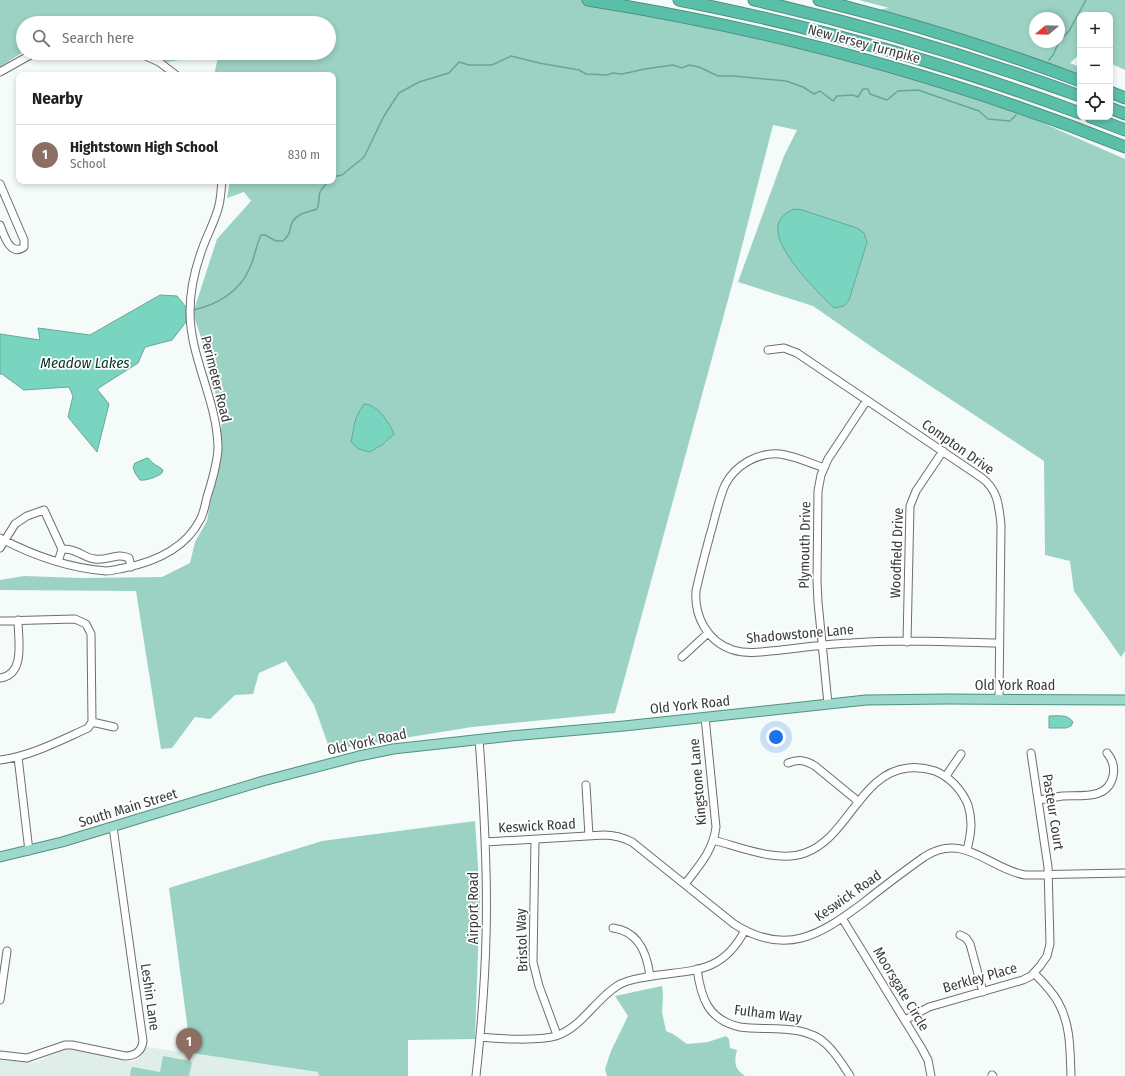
<!DOCTYPE html>
<meta charset="utf-8">
<style>
:root{--surface:#fff;--page:#f6f6f6;--text:#202124;--muted:#757577;--line:#e0e0e0;--accent:#b45309}
body{margin:0;font-family:"Fira Sans Condensed",sans-serif;background:var(--page);color:var(--text)}
.controls{position:absolute;right:12px;top:12px;display:grid;overflow:hidden;border-radius:8px;box-shadow:0 2px 6px #0003}
.controls button{width:36px;height:36px;display:grid;place-items:center;padding:0;border:0;border-bottom:1px solid var(--line);background:var(--surface);color:var(--text);font:20px sans-serif}
.compass{position:absolute;left:1029px;top:12px;width:36px;height:36px;border-radius:50%;background:var(--surface);box-shadow:0 2px 6px #0003;rotate:251deg}
.you{position:absolute;left:776px;top:737px;width:14px;height:14px;margin:-10px;border:3px solid #fff;border-radius:50%;background:#1a73e8;box-shadow:0 0 0 6px #1a73e833}
.badge{display:grid;place-items:center;width:26px;height:26px;border-radius:50%;background:var(--accent);color:#fff;font-size:13px;font-weight:700}
.pin{position:absolute;translate:-50% -33px;filter:drop-shadow(0 1px 2px #0008)}
.pin::after{content:'';position:absolute;top:21px;width:14px;height:12px;background:inherit;clip-path:polygon(0 0,100% 0,50% 100%)}
.list{margin:0;padding:0;list-style:none}
h2{display:flex;justify-content:space-between;align-items:center;height:52px;margin:0;padding:0 16px;font-size:17px}
h2 small{font-size:13px;font-weight:400;color:var(--muted)}
.list li{display:grid;grid-template-columns:26px 1fr auto;gap:12px;align-items:center;box-sizing:border-box;height:60px;padding:0 16px;border-top:1px solid var(--line)}
.list b{display:block;font-size:15px;white-space:nowrap}
.list p{margin:0;font-size:13px;white-space:nowrap;color:var(--muted)}
.list em{font-size:13px;font-style:normal;color:var(--muted)}
.icon{flex:none;width:22px;height:22px;fill:none;stroke:currentColor;stroke-width:2;stroke-linecap:round;stroke-linejoin:round}
.map{position:relative;flex:none;width:1125px;height:1076px;overflow:hidden}
.search{position:absolute;background:var(--surface);box-shadow:0 2px 6px #0003;left:16px;top:16px;width:320px;height:44px;display:flex;align-items:center;gap:10px;box-sizing:border-box;padding:0 14px;border-radius:22px;color:var(--muted);font-size:15px}
.panel{position:absolute;background:var(--surface);box-shadow:0 2px 6px #0003;left:16px;top:72px;width:320px;height:112px;border-radius:8px}
.map>svg:first-child{display:block}
.built{fill:#e0eeea}
.green{fill:#9cd2c4;fill-rule:evenodd}
.water{fill:#7ad5c0;stroke:#66a798}
.lines{fill:none;stroke-linecap:round;stroke-linejoin:round}
.stream{stroke:#66a798;stroke-width:1.5}
.minor-casing{stroke:#6b706f;stroke-width:9}
.major-casing{stroke:#4e9182;stroke-width:11}
.highway-casing{stroke:#4e9182;stroke-width:13}
.minor{stroke:#fff;stroke-width:7}
.major{stroke:#9cd9cb;stroke-width:9}
.highway{stroke:#5abfa9;stroke-width:11}
.labels{text-anchor:middle;dominant-baseline:central;stroke-width:3.5;stroke-linejoin:round;paint-order:stroke}
.street-label{font-size:14px;fill:#383b3a;stroke:#fff}
.water-label{font-size:15px;font-style:italic;fill:#07342b;stroke:#fff}
</style>
<div class="map">
<svg width="1125" height="1076" viewBox="0 0 1125 1076">
<rect width="100%" height="100%" fill="#f4fbf9"/>
<path class="built" d="M147,1047L319,1072V1076H0V1059L24,1062H36L63,1049L71,1048L130,1062L138,1059Z"/>
<path class="green" d="M0,0H613L931,74L1125,159V651L1121,657L1074,591L1070,561L1045,555L1044,461L882,354L813,306L738,282L784,156L797,130L773,125L732,285L615,713L472,727L330,750L314,705L286,661L259,673L253,694L235,695L210,719L195,717L172,748L161,749L136,591L0,590V580L24,576L81,578L162,577L190,563L195,542L207,521L210,503L217,477L222,419L216,401L214,378L193,313L217,239L251,201L244,192L227,198L230,181H333V75H214L219,53H329V23H23V52L0,67Z
M859,0H1125V70L1110,63V15H1080V54L1070,63L1080,67V83L860,13L889,8ZM1035,18H1059V42H1035Z
M143,53H206L202,57L166,62Z
M475,821L480,896L475,1039L408,1040V1076H319L318,1072L191,1053L169,888L322,841Z
M662,986L663,996L662,1012L666,1031L673,1034L687,1044L708,1042L726,1036L729,1039L730,1048L737,1050C734,1063 734,1068 745,1076H607L605,1069L611,1051L628,1016L615,996Z
M163,1056L190,1061L192,1063L189,1076H130L131,1068L133,1067L160,1072Z"/>
<path class="water" d="M794,209L802,210L857,228L864,233L867,242L849,300L844,306L834,308C818,292 774,250 778,226C779,217 787,212 794,209Z
M160,295L177,296L186,307V322L172,340L145,347L138,363L97,389L109,404L97,452L68,417L73,396L69,387L24,390L2,374H0V334L40,340L38,328L90,335Z
M364,404C377,404 389,422 394,434L383,444L370,452L359,449L351,442C355,424 353,420 364,404Z
M147,458C151,459 150,461 153,463C156,466 160,467 163,470L162,473C157,477 146,481 140,480L135,473L133,467L135,463Z
M1049,716C1058,716 1068,714 1073,722L1071,726L1066,728H1049Z"/>
<g class="lines">
<path class="stream" d="M1059,41L1069,31L1086,0
M1049,60L1053,55L1059,42
M333,177L342,175L364,157L384,116L399,93L419,82L449,73L459,62L469,65H492L511,56L539,63L579,70L586,74L607,75L613,73L622,74L645,69L673,65L682,68L689,65L699,67L718,76H734L786,81L803,87L814,94L820,91L833,101L837,96L853,95L858,97L863,89H868L870,94L887,100L898,91L918,90L979,111L988,119L1010,121L1016,115
M193,310C217,305 241,291 250,267C255,257 256,245 261,235H265L276,241H283C293,232 288,229 293,221C298,213 309,212 317,209C320,203 318,198 320,192C322,188 326,184 329,181"/>
<defs>
<path id="minor" d="M139,53L159,62L176,75
M0,72L34,53
M0,184L24,240V247C10,257 4,235 0,225
M768,350L784,348L797,353L982,478C998,490 999,506 1001,525L999,699
M824,468C810,463 795,456 780,454C758,452 735,465 725,485C718,501 715,519 710,535C705,554 700,572 696,591C694,617 708,642 733,650C749,655 766,651 781,650C805,647 828,644 851,643C900,639 950,642 999,643
M0,538C32,555 69,568 106,571C112,571 118,569 124,568C154,562 185,549 200,520C204,513 205,505 207,497C211,485 218,460 218,447C217,400 190,358 190,312C190,290 195,268 203,247C208,233 216,219 219,205C221,197 221,189 222,181
M0,548L15,524L27,516L44,510L62,549L58,562
M62,549C65,549 68,549 71,550C80,552 86,558 95,559C108,561 117,552 129,558L131,567
M0,621L75,619L86,624L91,634L92,722
M907,642L910,506L916,491L943,451
M682,657L708,633
M0,678C26,675 18,639 18,620
M828,704L818,602L817,581L818,491L821,475L828,459L867,400
M92,722L114,727
M18,757L29,851
M0,760C31,756 59,741 88,728L92,722
M788,763C799,759 805,760 815,766L859,802
M946,776L961,754
M586,785L589,836
M1038,800C1046,799 1055,797 1063,796C1081,795 1108,800 1113,776C1115,767 1112,759 1107,753
M535,840L533,962L539,986L557,1035
M713,840C740,847 778,863 805,853C848,838 860,773 908,768C917,767 926,768 935,771C950,777 962,790 968,805C973,821 971,834 967,850
M485,842L604,835C614,835 622,837 632,842L734,924C786,957 820,935 863,903C883,887 903,872 924,857C964,831 989,869 1025,875L1125,873
M685,884C699,866 713,851 716,827L705,717
M842,918L921,1047L928,1060L931,1076
M613,928C639,931 647,954 650,976
M960,935L966,938L970,944L983,992
M697,969C701,998 708,1020 740,1027C768,1031 804,1023 826,1044C836,1053 843,1065 850,1076
M1034,973C1043,982 1052,991 1058,1002C1071,1025 1070,1051 1071,1076
M0,1000L7,951
M905,1020L929,1007L1023,980L1031,976L1040,966L1047,956L1050,944L1048,867L1031,753
M480,1037C498,1039 539,1041 556,1036C582,1027 595,1000 617,986C626,980 636,979 646,977C691,969 721,976 745,930
M0,1055L27,1058L65,1045H72L125,1056C135,1056 142,1051 143,1041L113,827
M992,1075L993,1076
M476,1076C481,1030 485,983 486,937C488,871 484,805 479,739"/>
<path id="major" d="M0,857L62,842L263,781L359,756L393,749L511,736L624,726L866,700L947,699L1125,700"/>
<path id="highway" d="M588,0C772,29 952,78 1125,147
M679,0C816,27 949,64 1080,113
M754,0C865,25 973,57 1080,96
M819,0C908,22 995,49 1080,81
M1110,92L1125,98
M1110,108L1125,114
M1091,117L1125,130"/>
</defs>
<use href="#minor" class="minor-casing"/>
<use href="#major" class="major-casing"/>
<use href="#highway" class="highway-casing"/>
<use href="#minor" class="minor"/>
<use href="#major" class="major"/>
<use href="#highway" class="highway"/>
</g>
<g class="labels">
<g class="street-label">
<text transform="translate(864 44) rotate(15)">New Jersey Turnpike</text>
<text transform="translate(216 379) rotate(76)">Perimeter Road</text>
<text transform="translate(958 447) rotate(35)">Compton Drive</text>
<text transform="translate(805 545) rotate(-89)">Plymouth Drive</text>
<text transform="translate(897 553) rotate(-88)">Woodfield Drive</text>
<text transform="translate(800 634) rotate(-5)">Shadowstone Lane</text>
<text x="1015" y="685">Old York Road</text>
<text transform="translate(690 705) rotate(-6)">Old York Road</text>
<text transform="translate(367 742) rotate(-12)">Old York Road</text>
<text transform="translate(698 782) rotate(-95)">Kingstone Lane</text>
<text transform="translate(128 808) rotate(-17)">South Main Street</text>
<text transform="translate(1053 812) rotate(81)">Pasteur Court</text>
<text transform="translate(537 826) rotate(-3)">Keswick Road</text>
<text transform="translate(848 896) rotate(-35)">Keswick Road</text>
<text transform="translate(473 908) rotate(-90)">Airport Road</text>
<text transform="translate(522 940) rotate(-92)">Bristol Way</text>
<text transform="translate(980 978) rotate(-16)">Berkley Place</text>
<text transform="translate(901 989) rotate(59)">Moorsgate Circle</text>
<text transform="translate(150 997) rotate(82)">Leshin Lane</text>
<text transform="translate(768 1014) rotate(7)">Fulham Way</text>
</g>
<g class="water-label">
<text x="85" y="363">Meadow Lakes</text>
</g>
</g>
</svg>
<div class="controls">
<button>+</button>
<button>−</button>
<button><svg class="icon" aria-label="locate" viewBox="0 0 24 24"><circle cx="12" cy="12" r="6"/><path d="M12 2v4M12 18v4M2 12h4M18 12h4"/></svg></button>
</div>
<svg class="compass" viewBox="-18 -18 36 36"><path d="M0-13l5 13h-10z" fill="#e53935"/><path d="M0 13l5-13h-10z" fill="#757577"/></svg>
<div class="you"></div>
<div class="pin badge" style="left:189px;top:1061px;background:#8d6e63">1</div>
<div class="search"><svg class="icon" aria-label="search" viewBox="0 0 24 24"><circle cx="10" cy="10" r="6"/><path d="M15 15l6 6"/></svg>Search here</div>
<section class="panel">
<h2>Nearby<small></small></h2>
<ul class="list">
<li><span class="badge" style="background:#8d6e63">1</span><div><b>Hightstown High School</b><p>School</p></div><em>830 m</em></li>
</ul>
</section>
</div>
